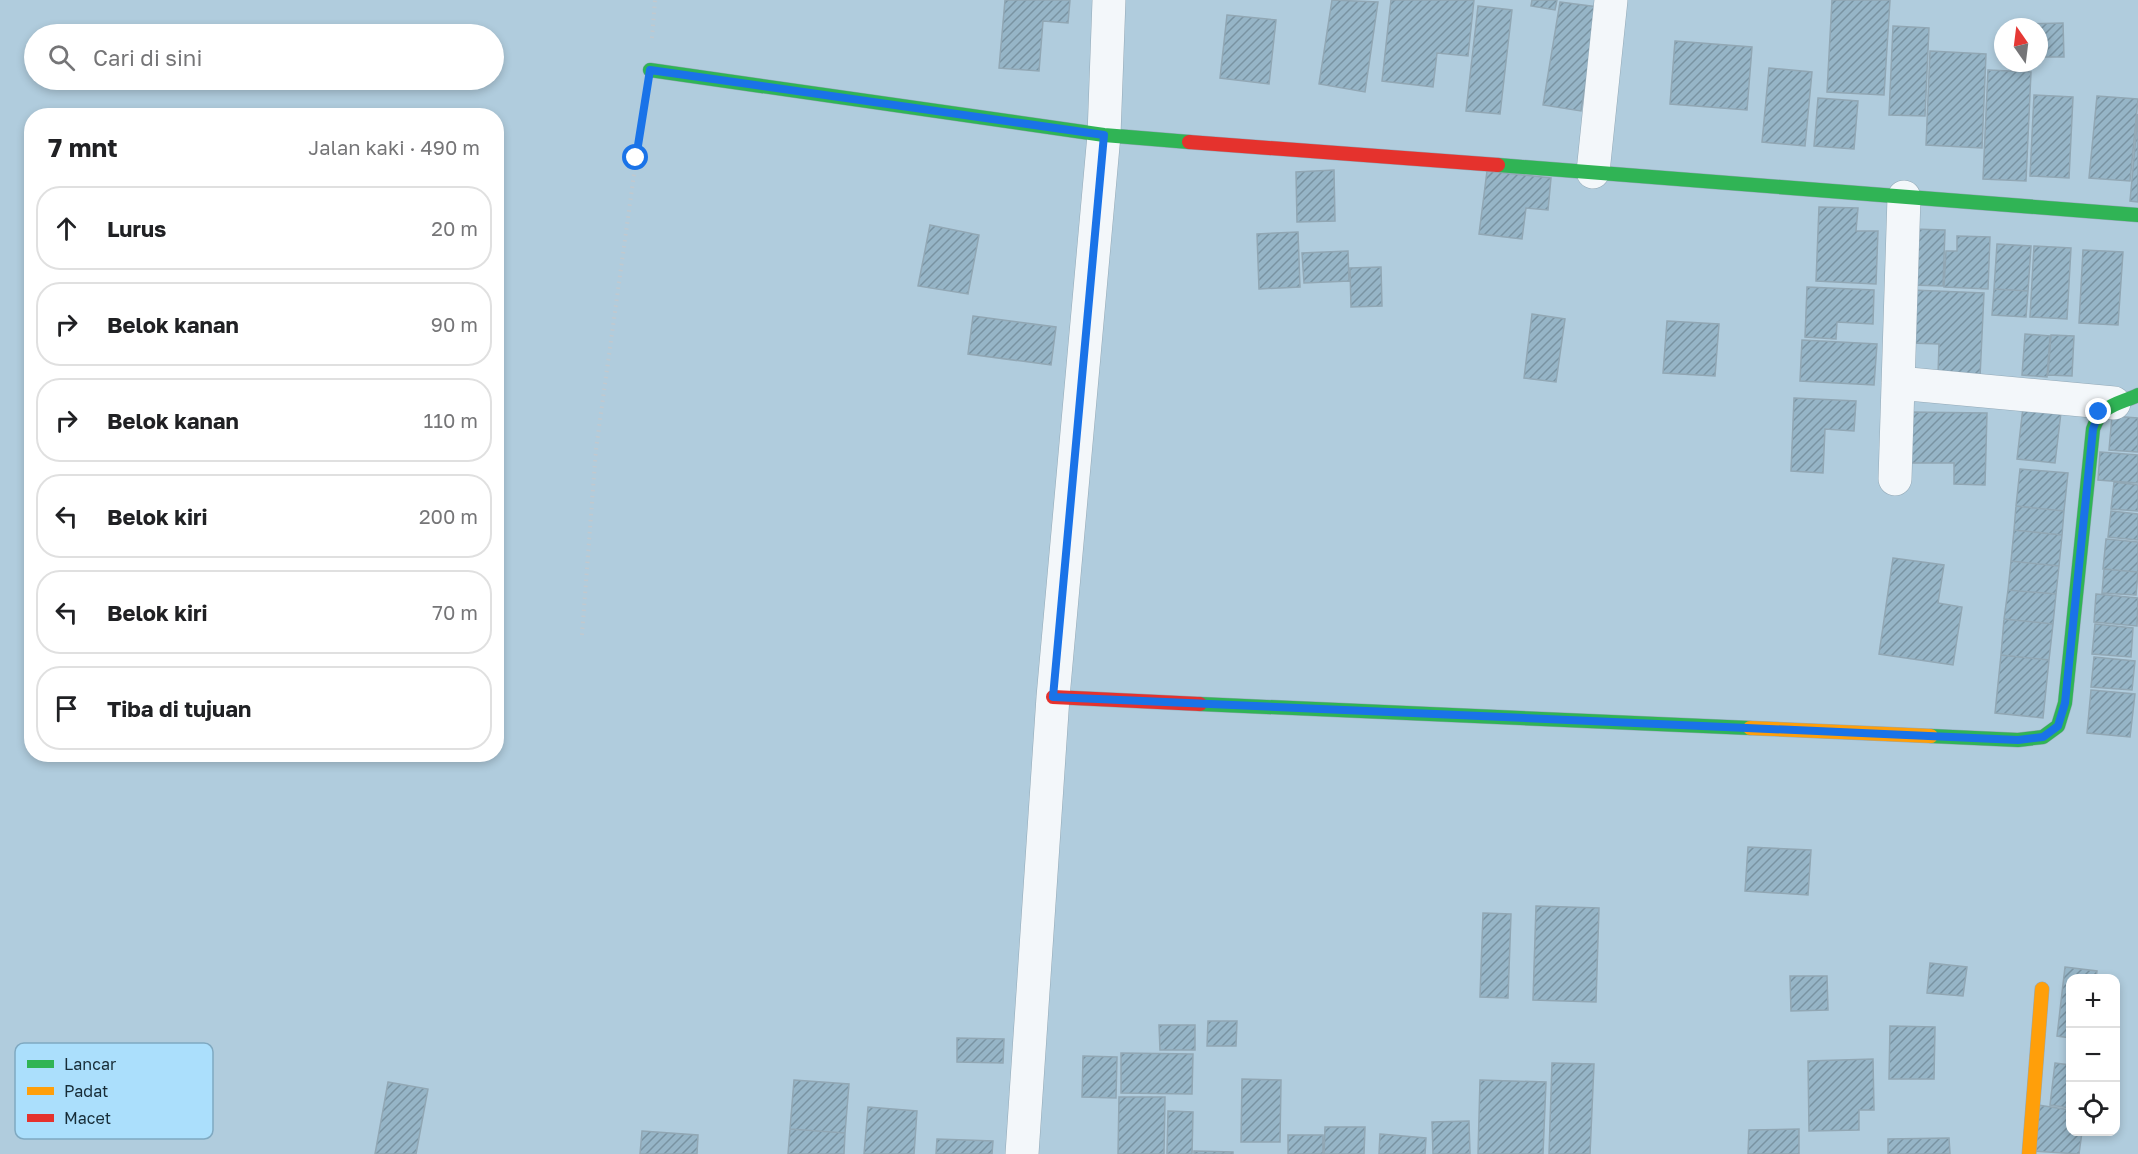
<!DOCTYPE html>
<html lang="id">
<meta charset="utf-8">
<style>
:root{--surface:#fff;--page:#f2f2f2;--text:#202124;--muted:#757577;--line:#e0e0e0}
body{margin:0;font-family:"Golos Text",sans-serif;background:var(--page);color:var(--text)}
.controls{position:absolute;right:18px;bottom:18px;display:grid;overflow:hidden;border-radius:12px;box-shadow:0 3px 9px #0003}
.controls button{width:54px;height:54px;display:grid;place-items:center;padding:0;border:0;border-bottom:2px solid var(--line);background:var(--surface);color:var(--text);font:30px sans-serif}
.compass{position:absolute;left:1994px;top:18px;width:54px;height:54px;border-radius:50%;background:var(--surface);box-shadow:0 3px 9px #0003;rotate:346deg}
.stop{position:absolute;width:18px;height:18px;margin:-14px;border:4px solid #1a73e8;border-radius:50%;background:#fff}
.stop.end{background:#1a73e8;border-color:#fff;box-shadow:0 2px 6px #0008}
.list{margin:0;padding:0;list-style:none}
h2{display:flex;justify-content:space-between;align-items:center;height:78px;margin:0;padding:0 24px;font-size:26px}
h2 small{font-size:20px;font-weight:400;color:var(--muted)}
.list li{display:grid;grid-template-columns:39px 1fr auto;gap:18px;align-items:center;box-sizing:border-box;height:84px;margin:0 12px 12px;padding:0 12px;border:2px solid var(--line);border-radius:24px}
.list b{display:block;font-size:22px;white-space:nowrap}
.list em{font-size:20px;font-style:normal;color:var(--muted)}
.icon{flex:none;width:33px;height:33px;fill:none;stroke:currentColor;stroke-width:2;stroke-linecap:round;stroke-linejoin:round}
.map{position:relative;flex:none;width:2138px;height:1154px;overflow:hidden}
.search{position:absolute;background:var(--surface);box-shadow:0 3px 9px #0003;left:24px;top:24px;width:480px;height:66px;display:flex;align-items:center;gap:15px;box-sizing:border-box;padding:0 21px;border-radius:33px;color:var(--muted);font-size:22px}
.panel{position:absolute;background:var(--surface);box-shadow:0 3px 9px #0003;left:24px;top:108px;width:480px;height:654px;border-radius:24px}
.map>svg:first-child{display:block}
.building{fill:url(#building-hatch);stroke:#91a7b4;stroke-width:1.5}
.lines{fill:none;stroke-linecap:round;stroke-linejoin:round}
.street-casing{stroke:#93a9b7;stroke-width:34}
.fast-casing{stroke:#93a9b7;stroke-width:15}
.slow-casing{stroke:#93a9b7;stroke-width:15}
.jam-casing{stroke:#93a9b7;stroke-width:15}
.path{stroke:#c1c9cf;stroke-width:4;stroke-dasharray:1.5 4.5;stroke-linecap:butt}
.street{stroke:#f3f7fa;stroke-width:33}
.fast{stroke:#30b455;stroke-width:14}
.slow{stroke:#ff9f0a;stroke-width:14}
.jam{stroke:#e5322d;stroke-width:14}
.route{stroke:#1a73e8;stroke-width:8}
.key{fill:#abdffc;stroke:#7fa9c1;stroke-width:1.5}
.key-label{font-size:16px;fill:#172c37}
</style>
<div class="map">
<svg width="2138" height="1154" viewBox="0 0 2138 1154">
<defs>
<pattern id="building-hatch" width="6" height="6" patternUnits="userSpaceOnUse" patternTransform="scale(1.5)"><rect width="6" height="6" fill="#96b5c7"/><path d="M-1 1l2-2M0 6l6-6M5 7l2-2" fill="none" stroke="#7993a2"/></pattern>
</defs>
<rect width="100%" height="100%" fill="#b0ccdd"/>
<path class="building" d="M1005,0H1070L1068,23L1043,21L1039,71L999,68Z
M1332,0L1378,2L1365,92L1319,84Z
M1391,0H1474L1468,56L1437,53L1433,87L1382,81Z
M1532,0H1557L1555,10L1531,6Z
M1832,0H1890L1884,95L1827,92Z
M1560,2L1598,7L1581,111L1543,105Z
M1478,6L1512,10L1500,114L1466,111Z
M1227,15L1276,20L1269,84L1220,78Z
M2063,23L2064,57H2039V27H2021V24Z
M1893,26L1929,28L1925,116L1889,115Z
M1675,41L1752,47L1747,110L1670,104Z
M1930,51L1986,54L1982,148L1926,145Z
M1769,68L1812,72L1805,146L1762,142Z
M1988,70L2031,72L2026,181L1983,179Z
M2034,95L2073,97L2069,178L2030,176Z
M2097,96L2138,99L2130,181L2089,178Z
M1818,98L1858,101L1854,149L1814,146Z
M2138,114V202L2130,201Z
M1334,170L1335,221L1297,222L1296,172Z
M1487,171L1551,178L1548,210L1526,208L1522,239L1479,234Z
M1819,207L1858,208L1856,231H1878L1876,284L1816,281Z
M930,225L979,235L968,294L918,286Z
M1913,229L1945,230L1943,286L1911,285Z
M1298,232L1300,287L1259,289L1257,234Z
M1957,236L1990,237L1988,289L1944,287L1946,251H1957Z
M1997,244L2031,246L2028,291L1994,289Z
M2034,246L2071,248L2067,319L2030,317Z
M2083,250L2123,252L2118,325L2079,323Z
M1348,251L1349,281L1304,283L1302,253Z
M1381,267L1382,306L1351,307L1350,268Z
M1807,287L1874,290L1873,324L1837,322L1836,339L1805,337Z
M1994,289L2028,291L2026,317L1992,315Z
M1912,290L1984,293L1980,377L1938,375L1939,344L1910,343Z
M1532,314L1565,319L1556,382L1524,378Z
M973,316L1056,327L1051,365L968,354Z
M1667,321L1719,324L1715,376L1663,373Z
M2025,334L2050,336L2047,377L2022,375Z
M2051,335L2074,336L2072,376L2048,375Z
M1802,340L1877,344L1874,385L1800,381Z
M1794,398L1856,401L1854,431L1825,429L1823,473L1791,471Z
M2024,399L2062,404L2055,463L2017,459Z
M1908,412L1987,413L1985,485L1954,484V463H1907Z
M2112,416L2138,418V452L2109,450Z
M2100,452L2138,455V483L2098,480Z
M2020,469L2068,473L2064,511L2016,506Z
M2114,482L2138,485V511L2111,509Z
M2016,506L2064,511L2062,535L2014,530Z
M2111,511L2138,514V540L2108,537Z
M2014,530L2062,535L2059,566L2011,561Z
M2106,539L2138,542V572L2103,569Z
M1893,558L1944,565L1938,603L1962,607L1953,665L1879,654Z
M2011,561L2059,566L2056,594L2008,590Z
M2104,569L2138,572L2136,595L2102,593Z
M2008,590L2056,594L2053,624L2004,619Z
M2096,594L2138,598L2137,626L2094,622Z
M2004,619L2053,624L2049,660L2001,655Z
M2095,624L2133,628L2131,657L2092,654Z
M2001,655L2049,660L2043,718L1995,713Z
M2094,657L2135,661L2132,690L2091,687Z
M2091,690L2135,694L2130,737L2087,733Z
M1748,847L1811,850L1808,895L1745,891Z
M1536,906L1599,908L1596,1002L1533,1000Z
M1483,913L1511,914L1508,998L1480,997Z
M1930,963L1967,967L1963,996L1927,993Z
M2065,967L2097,971L2096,978H2070V1038L2057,1036Z
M1790,976H1827L1828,1010L1791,1011Z
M1208,1021H1237L1236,1046H1207Z
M1159,1025H1195V1050H1160Z
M1890,1026L1935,1027L1934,1079H1889Z
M957,1038L1004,1039L1003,1063L957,1062Z
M1121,1053L1193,1054L1192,1094L1121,1093Z
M1083,1056L1117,1057L1116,1098L1082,1097Z
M1873,1059L1874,1110H1859V1130L1809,1131L1808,1061Z
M1552,1063L1594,1064L1590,1154H1549Z
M2055,1063L2070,1065V1108L2050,1105Z
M1242,1079L1281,1080L1280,1142H1241Z
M794,1080L849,1084L845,1133L790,1129Z
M1480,1080L1546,1082L1543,1154H1478Z
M388,1082L428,1089L416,1154H375Z
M1119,1097H1165L1164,1154H1118Z
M2038,1105L2070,1110V1132H2082L2079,1154L2032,1151Z
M868,1107L917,1111L914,1154H864Z
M1168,1111L1193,1112L1192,1154H1167Z
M1469,1121L1470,1154H1433L1432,1122Z
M1325,1127H1365L1364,1154H1324Z
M790,1129L845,1133L844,1154H788Z
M1799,1129V1154H1748L1749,1130Z
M642,1131L698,1135L697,1154H640Z
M1380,1134L1426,1138L1425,1154H1379Z
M1288,1135H1323V1154H1288Z
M1949,1138L1950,1154H1888V1139Z
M937,1139L993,1141L992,1154H936Z
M1194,1151L1233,1152V1154H1194Z"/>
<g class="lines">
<defs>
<path id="street" d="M1593,172L1611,0
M1898,383L2114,403
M1895,479L1904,197
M1022,1154L1053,697L1104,135L1109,0"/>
<path id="fast" d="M650,70L1104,135L1189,142
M1498,165L2138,215
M1200,704L1750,728
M1931,736L2018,740L2043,737L2058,726L2065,703L2093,429C2102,404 2116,405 2138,395"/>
<path id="slow" d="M1750,728L1931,736
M2029,1154L2042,989"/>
<path id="jam" d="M1189,142L1498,165
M1053,697L1200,704"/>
</defs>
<use href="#street" class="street-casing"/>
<use href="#fast" class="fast-casing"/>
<use href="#slow" class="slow-casing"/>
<use href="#jam" class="jam-casing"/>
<path class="path" d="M652,38L655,0
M582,635L596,449L644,102"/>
<use href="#street" class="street"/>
<use href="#fast" class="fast"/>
<use href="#slow" class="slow"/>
<use href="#jam" class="jam"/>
</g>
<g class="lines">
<path class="route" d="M636,158L650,70L1104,135L1053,697L2018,740L2043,737L2058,726L2065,703L2093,429L2099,412"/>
</g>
<rect x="15" y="1043" width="198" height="96" rx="9" class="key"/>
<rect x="27" y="1060" width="27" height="8" fill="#30b455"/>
<rect x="27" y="1087" width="27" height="8" fill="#ff9f0a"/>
<rect x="27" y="1114" width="27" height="8" fill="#e5322d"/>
<g class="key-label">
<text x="64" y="1070">Lancar</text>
<text x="64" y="1097">Padat</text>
<text x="64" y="1124">Macet</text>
</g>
</svg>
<div class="controls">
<button>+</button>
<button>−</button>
<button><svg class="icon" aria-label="locate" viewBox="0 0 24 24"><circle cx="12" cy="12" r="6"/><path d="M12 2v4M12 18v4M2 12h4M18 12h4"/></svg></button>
</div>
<svg class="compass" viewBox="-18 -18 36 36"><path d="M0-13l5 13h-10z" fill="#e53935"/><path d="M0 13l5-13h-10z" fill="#757577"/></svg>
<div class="stop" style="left:636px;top:158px"></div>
<div class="stop end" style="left:2099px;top:412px"></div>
<div class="search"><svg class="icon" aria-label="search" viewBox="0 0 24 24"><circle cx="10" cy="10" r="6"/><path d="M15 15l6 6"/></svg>Cari di sini</div>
<section class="panel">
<h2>7 mnt<small>Jalan kaki · 490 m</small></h2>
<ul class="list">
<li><svg class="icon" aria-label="ahead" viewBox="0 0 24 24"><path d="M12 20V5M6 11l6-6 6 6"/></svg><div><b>Lurus</b></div><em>20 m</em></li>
<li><svg class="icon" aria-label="right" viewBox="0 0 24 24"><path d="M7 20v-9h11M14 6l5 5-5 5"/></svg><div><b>Belok kanan</b></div><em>90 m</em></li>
<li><svg class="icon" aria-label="right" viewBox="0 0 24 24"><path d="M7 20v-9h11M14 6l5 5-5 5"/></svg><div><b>Belok kanan</b></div><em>110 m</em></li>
<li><svg class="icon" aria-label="left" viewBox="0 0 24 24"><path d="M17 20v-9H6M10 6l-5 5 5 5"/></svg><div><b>Belok kiri</b></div><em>200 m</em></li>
<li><svg class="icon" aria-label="left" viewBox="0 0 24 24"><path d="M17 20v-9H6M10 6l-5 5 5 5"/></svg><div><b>Belok kiri</b></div><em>70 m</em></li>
<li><svg class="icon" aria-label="arrive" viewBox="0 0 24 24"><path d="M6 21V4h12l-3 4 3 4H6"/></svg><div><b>Tiba di tujuan</b></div></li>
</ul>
</section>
</div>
